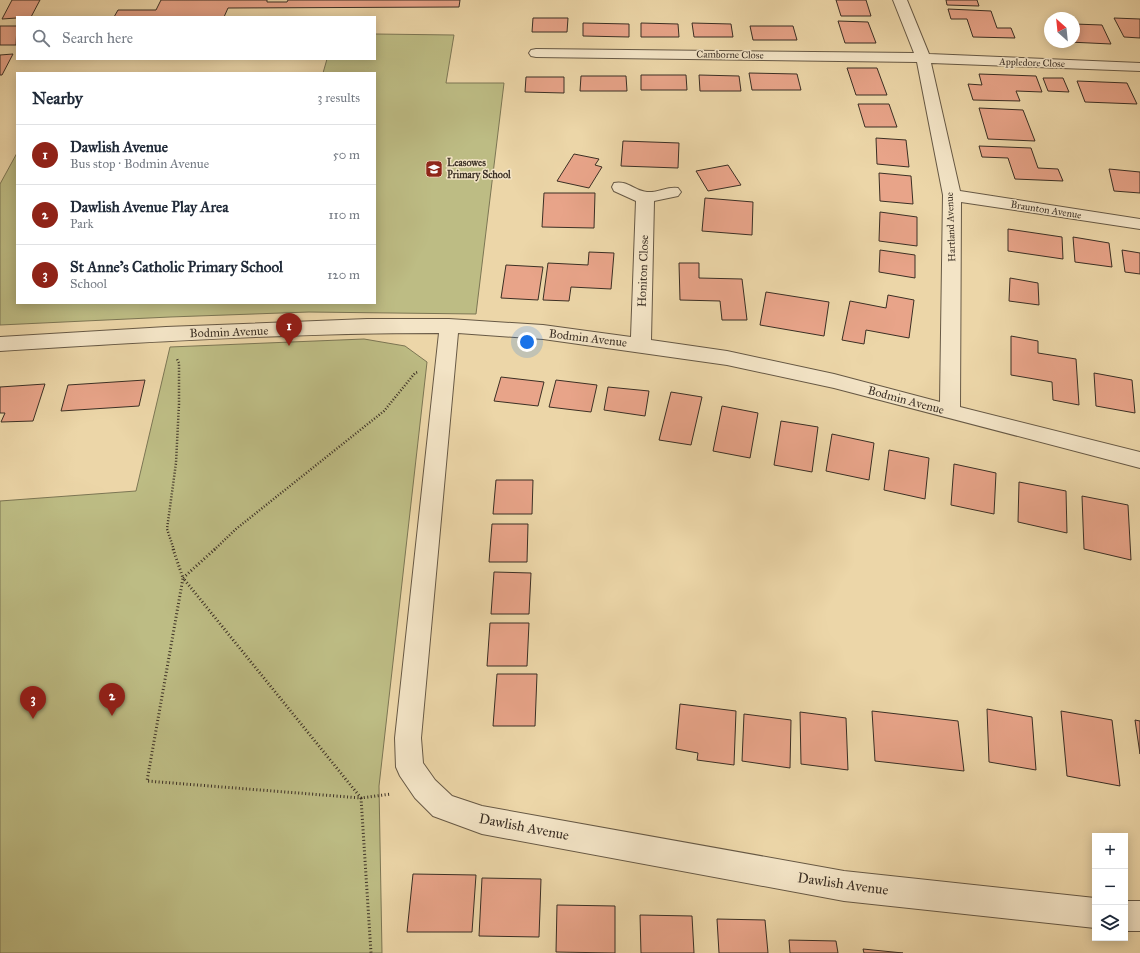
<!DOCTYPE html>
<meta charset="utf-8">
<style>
:root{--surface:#fff;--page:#f2f2f3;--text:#1f2937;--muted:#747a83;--line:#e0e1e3;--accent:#8f2418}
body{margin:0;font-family:"IM FELL Great Primer",serif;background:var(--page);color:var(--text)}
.controls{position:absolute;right:12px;bottom:12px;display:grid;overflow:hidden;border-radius:0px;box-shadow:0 2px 10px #0003}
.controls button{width:36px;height:36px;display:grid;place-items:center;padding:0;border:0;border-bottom:1px solid var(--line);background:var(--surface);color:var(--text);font:20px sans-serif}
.compass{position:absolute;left:1044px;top:12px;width:36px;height:36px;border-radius:50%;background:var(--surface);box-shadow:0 2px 10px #0003;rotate:333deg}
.you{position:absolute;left:527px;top:342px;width:14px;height:14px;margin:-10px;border:3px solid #fff;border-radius:50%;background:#1a73e8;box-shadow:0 0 0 6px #1a73e833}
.badge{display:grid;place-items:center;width:26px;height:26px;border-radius:50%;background:var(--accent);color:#fff;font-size:13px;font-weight:700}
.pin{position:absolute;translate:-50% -33px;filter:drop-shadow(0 1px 2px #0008)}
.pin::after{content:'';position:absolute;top:21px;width:14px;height:12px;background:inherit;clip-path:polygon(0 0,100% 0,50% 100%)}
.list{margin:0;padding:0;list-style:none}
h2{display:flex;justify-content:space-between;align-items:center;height:52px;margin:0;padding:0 16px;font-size:17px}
h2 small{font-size:13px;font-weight:400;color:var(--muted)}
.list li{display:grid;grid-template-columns:26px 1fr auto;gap:12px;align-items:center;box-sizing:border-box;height:60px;padding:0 16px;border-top:1px solid var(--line)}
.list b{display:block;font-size:15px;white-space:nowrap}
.list p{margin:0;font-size:13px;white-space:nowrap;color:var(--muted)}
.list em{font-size:13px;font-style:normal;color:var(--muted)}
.icon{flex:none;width:22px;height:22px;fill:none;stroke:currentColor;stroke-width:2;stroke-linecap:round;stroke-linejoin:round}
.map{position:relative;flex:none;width:1140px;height:953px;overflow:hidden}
.search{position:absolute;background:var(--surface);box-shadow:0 2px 10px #0003;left:16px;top:16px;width:360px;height:44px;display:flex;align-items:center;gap:10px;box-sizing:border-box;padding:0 14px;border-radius:0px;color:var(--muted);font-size:15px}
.panel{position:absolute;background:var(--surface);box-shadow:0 2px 10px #0003;left:16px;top:72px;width:360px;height:232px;border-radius:0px}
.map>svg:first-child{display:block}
.green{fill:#bdbc84;stroke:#7c7654}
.building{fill:#e8a489;stroke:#3b2f24}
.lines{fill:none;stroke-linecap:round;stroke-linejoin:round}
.minor-casing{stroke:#675945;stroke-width:2}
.path-far1{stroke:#3b2f24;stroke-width:2.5;stroke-dasharray:1 2;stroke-linecap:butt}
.path{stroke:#3b2f24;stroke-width:3;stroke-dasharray:1 2.5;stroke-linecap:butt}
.minor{fill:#f3e4c6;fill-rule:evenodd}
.labels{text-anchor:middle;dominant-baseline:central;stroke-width:3;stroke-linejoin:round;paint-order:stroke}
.far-street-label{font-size:10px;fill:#3b2f24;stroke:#f3e4c6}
.far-poi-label{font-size:10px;font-weight:bold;fill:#3b2f24;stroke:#f3e4c6;text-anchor:start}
.street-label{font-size:12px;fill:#3b2f24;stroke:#f3e4c6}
.near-street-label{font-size:14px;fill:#3b2f24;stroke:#f3e4c6}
</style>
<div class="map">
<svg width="1140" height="953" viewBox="0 0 1140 953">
<rect width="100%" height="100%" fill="#ecd6a8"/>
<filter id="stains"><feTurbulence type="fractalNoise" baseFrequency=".005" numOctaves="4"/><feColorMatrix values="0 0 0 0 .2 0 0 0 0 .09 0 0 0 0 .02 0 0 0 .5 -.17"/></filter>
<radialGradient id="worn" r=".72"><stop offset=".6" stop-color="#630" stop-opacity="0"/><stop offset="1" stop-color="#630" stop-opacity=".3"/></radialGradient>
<path class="green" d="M375,34L454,35L446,83H504L476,314L309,312L170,317L0,325V184L17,153V303H375V73H323L327,59H375Z
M364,339L405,346L427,362L379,786L382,953H0V501L136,491L170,347Z"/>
<path class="building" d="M12,0H40L31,17L2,19Z
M161,0H267V2H287L288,0H460L459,7L228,8L224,17H114L118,10H156Z
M836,0H866L871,16H841Z
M946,0H977L979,6L947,5Z
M948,9L991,11L997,28H1011L1015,38L973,37L967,19H951Z
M533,18H568L567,32H532Z
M1114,18L1140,19V38L1124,37Z
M838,21L868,22L876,43H845Z
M583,23L629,24V37L583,36Z
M641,23L678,24L679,37H641Z
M692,23L731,24L733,37H694Z
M1074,24L1102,25L1111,44L1069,42H1074Z
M0,26H17L16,45H0Z
M750,26H793L797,40H753Z
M13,54L2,75H0V55Z
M847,68H877L887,95H856Z
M749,73L797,74L801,90H752Z
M979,74L1036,76L1042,92L1016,91L1020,101L973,100L968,84L982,85Z
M641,75H686L687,90H641Z
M699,75L739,76L741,91H700Z
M581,76H626L627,91H580Z
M526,77H564V93L525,92Z
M1043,78H1063L1069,92L1048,91Z
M1077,81L1127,83L1137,104L1085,102Z
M858,104H889L897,127H865Z
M979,108L1023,110L1035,141L988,139Z
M876,138L906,140L909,167L877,164Z
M623,141L679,143L678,168L621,166Z
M979,146L1031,148L1038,168L1058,169L1063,181L1015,179L1008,158L982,157Z
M574,154L599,159L595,165L602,167L589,188L557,181Z
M728,165L741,185L708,191L696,171Z
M1109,169L1140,172V193L1114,191Z
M879,173L911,176L913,204L880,201Z
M544,193H595L594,228L542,227Z
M705,198L753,202L752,235L702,231Z
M880,212L917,217V246L879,241Z
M1008,229L1062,237L1063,259L1008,251Z
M1073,237L1109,243L1112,267L1075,262Z
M880,250L915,255V278L879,272Z
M1122,250L1140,253V274L1125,272Z
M589,252L614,253L611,289L571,287L569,301L543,300L548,263L588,265Z
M679,263H699V278L742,279L747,320H722L720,301L680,300Z
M506,265L543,267L538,300L501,298Z
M1010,278L1038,283L1039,305L1009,301Z
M766,292L829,302L824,336L760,325Z
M888,295L914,300L909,338L866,330L864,344L842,340L850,301L886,308Z
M1011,336L1038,341V353L1076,359L1079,405L1053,400L1052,382L1011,375Z
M1094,373L1132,380L1135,413L1096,406Z
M501,377L544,382L538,406L494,401Z
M145,380L139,406L61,411L68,385Z
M556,380L597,385L591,412L549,407Z
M45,384L33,421L1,422L5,413H0V387Z
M608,387L649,391L645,416L604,410Z
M671,392L702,397L691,445L659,440Z
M722,406L758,413L750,458L713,451Z
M781,421L818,427L812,472L774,465Z
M832,434L874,443L869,480L826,471Z
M889,450L929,458L925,499L884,490Z
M954,464L996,473L994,514L951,505Z
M496,480H533L532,514H493Z
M1019,482L1066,491L1067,533L1018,522Z
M1082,496L1128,505L1131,560L1084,549Z
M492,524H528L527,562H489Z
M494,572L531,573L529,614H491Z
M490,623H529L527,666H487Z
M497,674H537L535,726H493Z
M680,704L736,711L734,765L697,760L698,753L676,749Z
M987,709L1032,717L1036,770L989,762Z
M872,711L958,721L964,771L875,761Z
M1061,711L1112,720L1120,786L1067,776Z
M800,712L846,718L848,770L801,764Z
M744,714L791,720L790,768L742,761Z
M1135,720L1140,721V754Z
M413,874L476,875L472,932H407Z
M482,878L541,879L539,937L479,936Z
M557,905L615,906V953L556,952Z
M640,915L692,916L694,953H641Z
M717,919L765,920L768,953H719Z
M789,940L836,941L838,953H790Z
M863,949L903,953H864Z"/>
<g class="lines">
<defs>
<path id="minor" d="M893,0H907L929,54L1140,63V71L931,63L960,191L1140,219V229L961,202L960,407L1140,452V468L834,388L727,365L543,339L458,333L421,738L423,763L435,780L452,796L482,806L844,871L1095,898V928L844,901L482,834L433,816L415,798L400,776L396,767L395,738L439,333C292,333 146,342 0,351V337L166,327L367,319H449L543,325L631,337L636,201L614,191L612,187L614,183C627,180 635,191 647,192C658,193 667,186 678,188L681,192L678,196L654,201L651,340L727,351L834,374L940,402L943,195L917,62L536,57L531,56L529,53L531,50L536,49L914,53Z
M1125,901H1140V931H1125Z"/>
</defs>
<use href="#minor" class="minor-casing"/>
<path class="path-far1" d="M174,550L167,529L176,463L179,404V363L177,359
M214,550L236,529L384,411L415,373L418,372"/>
<path class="path" d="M173,549L183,578L147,781L361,798L371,953
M215,549L183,578L361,798L391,794"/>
<use href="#minor" class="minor"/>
</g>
<defs>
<symbol id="school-square" viewBox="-11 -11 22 22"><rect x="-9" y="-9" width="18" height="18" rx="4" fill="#8f2418" stroke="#f3e4c6"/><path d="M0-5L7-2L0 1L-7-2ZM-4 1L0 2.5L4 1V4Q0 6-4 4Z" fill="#fff"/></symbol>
</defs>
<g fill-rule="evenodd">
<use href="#school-square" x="424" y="159" width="20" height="20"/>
</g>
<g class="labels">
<g class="far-street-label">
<text transform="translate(730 55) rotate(1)">Camborne Close</text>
<text transform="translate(1032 63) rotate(2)">Appledore Close</text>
<text transform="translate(1046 210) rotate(9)">Braunton Avenue</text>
<text transform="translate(951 227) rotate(-92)">Hartland Avenue</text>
</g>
<g class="far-poi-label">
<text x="447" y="163">Leasowes<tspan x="447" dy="12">Primary School</tspan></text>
</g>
<g class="street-label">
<text transform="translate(643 271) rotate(-88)">Honiton Close</text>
<text transform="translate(229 332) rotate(-2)">Bodmin Avenue</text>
<text transform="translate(588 338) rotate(7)">Bodmin Avenue</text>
<text transform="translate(906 400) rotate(15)">Bodmin Avenue</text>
</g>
<g class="near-street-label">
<text transform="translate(524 827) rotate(11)">Dawlish Avenue</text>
<text transform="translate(843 884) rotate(8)">Dawlish Avenue</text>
</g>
</g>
<rect width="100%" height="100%" filter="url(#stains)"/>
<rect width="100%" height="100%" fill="url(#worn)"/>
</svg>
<div class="controls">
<button>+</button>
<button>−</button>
<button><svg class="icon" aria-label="layers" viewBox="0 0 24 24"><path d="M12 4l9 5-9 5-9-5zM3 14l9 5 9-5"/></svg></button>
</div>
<svg class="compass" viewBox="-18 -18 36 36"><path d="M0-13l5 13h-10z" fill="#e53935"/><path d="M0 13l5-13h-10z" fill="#747a83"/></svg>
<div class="you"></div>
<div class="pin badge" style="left:289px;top:346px">1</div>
<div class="pin badge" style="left:112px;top:716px">2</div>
<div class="pin badge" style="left:33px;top:719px">3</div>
<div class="search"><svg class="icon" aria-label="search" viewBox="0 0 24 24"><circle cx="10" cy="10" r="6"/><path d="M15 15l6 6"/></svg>Search here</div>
<section class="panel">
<h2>Nearby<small>3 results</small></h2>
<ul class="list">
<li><span class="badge">1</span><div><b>Dawlish Avenue</b><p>Bus stop · Bodmin Avenue</p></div><em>50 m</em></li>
<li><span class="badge">2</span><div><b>Dawlish Avenue Play Area</b><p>Park</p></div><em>110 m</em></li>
<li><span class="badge">3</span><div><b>St Anne's Catholic Primary School</b><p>School</p></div><em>120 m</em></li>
</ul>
</section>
</div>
